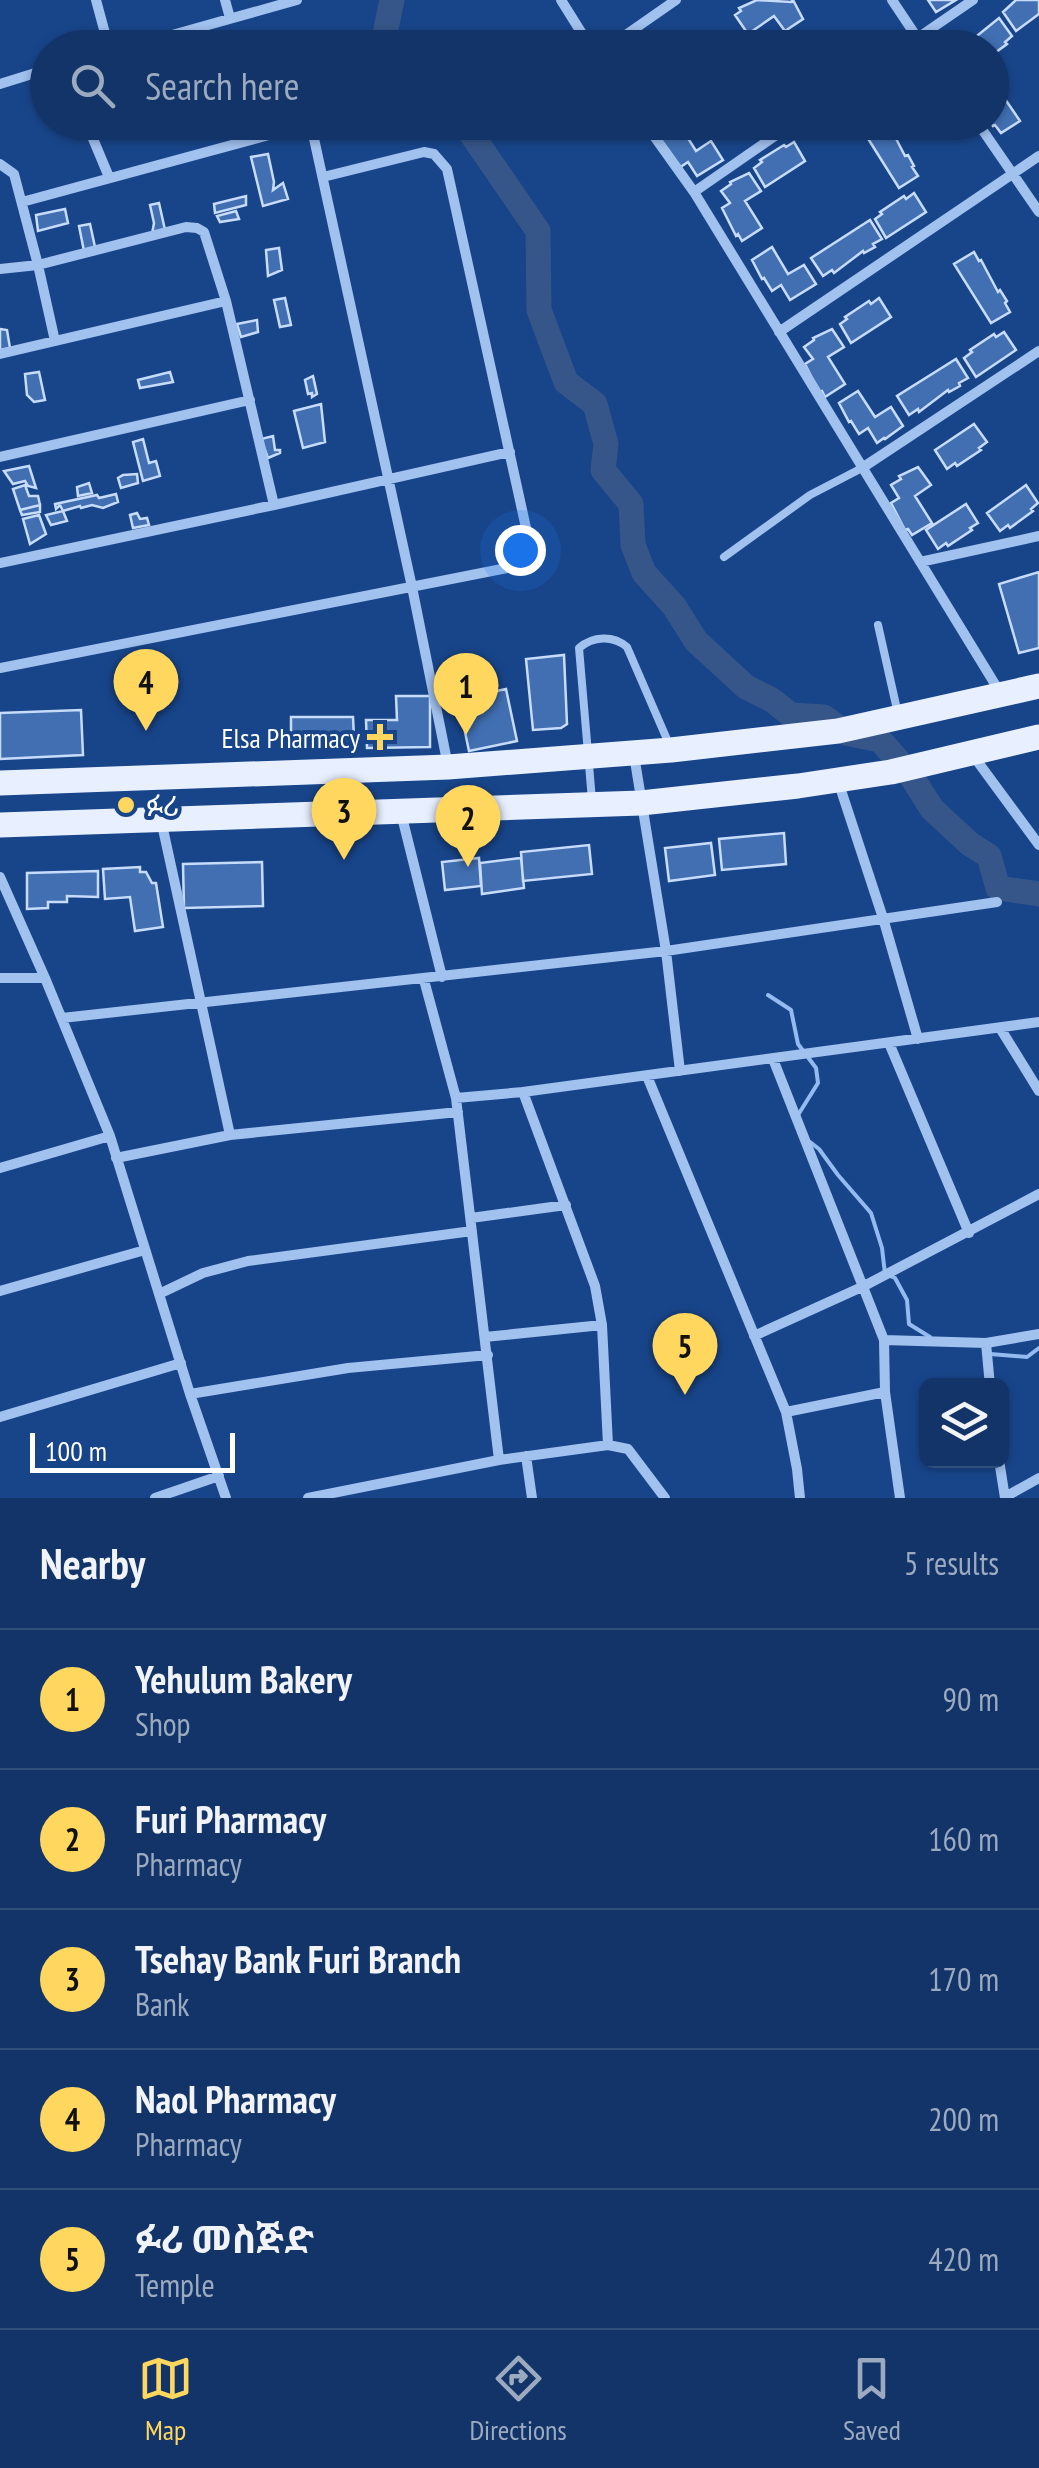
<!DOCTYPE html>
<meta charset="utf-8">
<style>
:root{--surface:#123468;--page:#1b3c6e;--text:#f1f3f6;--muted:#9caac0;--line:#314f7c;--accent:#ffd75e}
body{margin:0;font-family:"PT Sans Narrow","Noto Sans Ethiopic",sans-serif;background:var(--page);color:var(--text)}
.controls{position:absolute;right:30px;bottom:30px;display:grid;overflow:hidden;border-radius:15px;box-shadow:0 2px 8px #0004}
.controls button{width:90px;height:90px;display:grid;place-items:center;padding:0;border:0;border-bottom:2px solid var(--line);background:var(--surface);color:var(--text);font:50px sans-serif}
.scale{position:absolute;left:30px;bottom:25px;width:205px;box-sizing:border-box;padding-left:10px;border:5px solid #fff;border-top:0;font-size:28px;line-height:35px;white-space:nowrap;color:#fff;-webkit-text-stroke:8px #18458a;paint-order:stroke}
.you{position:absolute;left:520px;top:550px;width:35px;height:35px;margin:-25px;border:8px solid #fff;border-radius:50%;background:#1a73e8;box-shadow:0 0 0 15px #1a73e833}
.badge{display:grid;place-items:center;width:65px;height:65px;border-radius:50%;background:var(--accent);color:#111;font-size:32px;font-weight:700}
.pin{position:absolute;translate:-50% -82px;filter:drop-shadow(0 2px 5px #0008)}
.pin::after{content:'';position:absolute;top:52px;width:35px;height:30px;background:inherit;clip-path:polygon(0 0,100% 0,50% 100%)}
.list{margin:0;padding:0;list-style:none}
h2{display:flex;justify-content:space-between;align-items:center;height:130px;margin:0;padding:0 40px;font-size:42px}
h2 small{font-size:32px;font-weight:400;color:var(--muted)}
.list li{display:grid;grid-template-columns:65px 1fr auto;gap:30px;align-items:center;box-sizing:border-box;height:140px;padding:0 40px;border-top:2px solid var(--line)}
.list b{display:block;font-size:38px;white-space:nowrap}
.list p{margin:0;font-size:32px;white-space:nowrap;color:var(--muted)}
.list em{font-size:32px;font-style:normal;color:var(--muted)}
.icon{flex:none;width:55px;height:55px;fill:none;stroke:currentColor;stroke-width:2;stroke-linecap:round;stroke-linejoin:round}
.map{position:relative;flex:none;width:1039px;height:1498px;overflow:hidden}
.search{position:absolute;background:var(--surface);box-shadow:0 2px 8px #0004;left:30px;right:30px;top:30px;height:110px;display:flex;align-items:center;gap:25px;box-sizing:border-box;padding:0 35px;border-radius:55px;color:var(--muted);font-size:38px}
.sheet{height:830px;background:var(--surface)}
nav{display:flex;justify-content:space-around;align-items:center;box-sizing:border-box;height:140px;border-top:2px solid var(--line);background:var(--surface);font-size:28px;color:var(--muted)}
nav a{display:grid;justify-items:center;gap:5px}
nav .on{color:var(--accent)}
.map>svg:first-child{display:block}
.lines{fill:none;stroke-linecap:round;stroke-linejoin:round}
.stream{stroke:#94bbf0;stroke-width:4}
.river{stroke:#365689;stroke-width:25}
.building{fill:#416fb2;stroke:#c7dcfa;stroke-width:2.5}
.service{stroke:#a1c1ee;stroke-width:8}
.minor{stroke:#a1c1ee;stroke-width:10}
.primary{stroke:#e8f0ff;stroke-width:25}
.poi-dot{fill:#ffd75e;stroke:#18458a;stroke-width:4}
.labels{text-anchor:middle;dominant-baseline:central;stroke-width:8;stroke-linejoin:round;paint-order:stroke}
.poi-label{font-size:28px;fill:#fff;stroke:#18458a;text-anchor:end}
</style>
<div class="map">
<svg width="1039" height="1498" viewBox="0 0 1039 1498">
<rect width="100%" height="100%" fill="#18458a"/>
<g class="lines">
<path class="stream" d="M768,995L791,1010L798,1044L816,1068L818,1083L798,1115
M810,1142L819,1149L838,1175L871,1213L882,1248L885,1274L895,1278L907,1300L909,1324L930,1337
M990,1354L1027,1357L1039,1348"/>
<path class="river" d="M382,48L392,0
M463,122L538,231L539,310L566,382L595,404L606,444L603,470L631,504L633,545L644,573L674,606L696,641L746,687L772,700L791,715L824,717L846,733L880,740L910,774L932,809L970,844L989,856L998,888L1039,894"/>
</g>
<path class="building" d="M757,0L791,2L793,0L803,19L785,31L774,16L748,34L735,15L741,11L739,8Z
M928,0H956L936,12Z
M1016,0H1039V14L1016,31L1003,12Z
M999,18L1012,36L1005,42L1007,44L992,55V48H962Z
M814,35L819,41L821,40L826,48H796Z
M992,80L1020,121L1001,133L995,125L993,126L991,122Z
M872,122L889,125L905,156L908,155L914,166L912,167L918,176L899,188L862,129Z
M679,124L696,151L711,141L723,160L697,176L688,162L679,168L659,137Z
M794,142L805,161L765,187L754,168L762,162L760,160L784,145L786,147Z
M268,154L274,182L273,190L283,183L288,199L263,206L251,157Z
M749,173L761,191L745,201L762,228L742,241L738,234L736,236L722,208L730,203L721,191L731,184L730,182Z
M914,193L926,212L886,238L875,219L882,214L880,212L904,196L906,199Z
M246,196V205L215,213L214,204Z
M159,203L165,230L152,234L154,223L150,205Z
M65,209L68,223L38,231L36,215Z
M236,211L239,219L220,222L217,216Z
M870,220L882,239L873,244L875,247L864,253L863,251L834,273L832,270L823,276L811,258Z
M90,224L95,247L84,251L79,226Z
M772,247L788,274L804,265L816,284L790,300L781,285L772,291L764,278L762,279L752,260Z
M279,248L282,270L268,276L266,250Z
M974,252L979,261L981,260L998,292L1000,290L1007,301L1005,303L1010,312L991,323L954,264Z
M285,298L291,325L280,327L274,300Z
M879,298L891,317L851,343L840,324L847,319L845,317L869,301L871,304Z
M257,320L258,332L241,337L237,324Z
M0,329L7,330L10,348L0,350Z
M832,329L844,347L828,357L845,384L825,397L822,391L819,392L805,364L813,359L804,347L814,340L813,338Z
M1004,332L1016,350L976,377L964,358L972,352L970,350L994,334L996,337Z
M956,359L968,378L959,383L960,386L949,392L948,390L919,412L918,409L909,415L897,396Z
M39,372L45,400L34,402L27,395L25,374Z
M170,372L173,382L140,388L138,380Z
M313,376L317,394L312,397V393L308,394L305,380Z
M858,391L875,417L891,407L903,426L885,439L884,438L877,443L868,428L859,434L851,421L849,422L839,403Z
M321,404L325,442L303,448L294,411Z
M974,424L987,442L979,448L981,450L957,466L955,463L947,469L935,450Z
M273,436L275,450H280V453L268,458L261,439Z
M143,439L149,463L156,461L160,476L143,481L133,442Z
M29,466L36,488L28,486L25,481L13,484L4,471Z
M918,467L931,485L915,496L932,523L912,535L908,529L905,530L891,503L899,498L891,485L901,479L899,476Z
M137,474L138,483L121,488L118,478L123,475Z
M89,483L92,493L78,496L77,487Z
M25,485L29,496H38L40,505L20,510L13,489Z
M1026,485L1038,503L1031,509L1033,511L1010,528L1008,525L1000,531L987,513Z
M116,494L118,502L103,508L92,505L81,508L80,506L63,511L60,505L56,509L55,504L97,495L99,498Z
M966,504L978,523L970,528L972,530L948,546L946,543L938,549L926,530Z
M40,505V512L22,515L20,510Z
M63,511L67,521L51,525L46,515Z
M137,513L140,519L147,518L149,525L133,528L130,515Z
M39,515L46,534L30,544L23,519Z
M1039,572V648L1019,653L999,584Z
M564,655L567,724L561,728L533,730L526,659Z
M506,689L517,741L469,751L458,699Z
M396,696H430V747L367,748L366,720H397Z
M81,710L83,755L0,759V713Z
M291,717H353L354,738L352,744L345,747H291Z
M784,833L786,864L722,870L719,839Z
M711,843L715,875L669,881L665,848Z
M589,845L592,874L523,881L521,852Z
M479,858L481,886L445,890L442,862Z
M521,858L524,888L482,894L480,863Z
M262,862L263,906L184,908L183,864Z
M140,867V872H146L152,883H156L163,927L135,931L130,897L105,899L103,869Z
M98,871V897L67,896V902H48V908L27,909V873Z"/>
<g class="lines">
<path class="service" d="M724,557L810,495L862,468
M878,625L898,714
M592,800L579,648C593,636 613,635 627,647L669,744"/>
<path class="minor" d="M96,0L109,48
M225,0L230,18
M561,0L591,48
M892,0L924,48
M126,48L297,0
M607,48L676,0
M903,48L973,0
M0,84L48,69
M86,122L109,177
M644,122L694,192L1001,694
M977,122L1039,212
M0,164L14,174L38,265L55,341
M694,192L795,122
M22,202L291,129L306,130L313,134L412,587L448,766
M0,269L38,265L186,227L197,228L204,232L226,301L274,505
M779,332L1039,156
M0,354L226,301
M0,457L250,400
M862,468L1039,351
M920,562L1039,536
M0,563L274,505L510,452
M0,668L507,568L520,563L528,556L530,546L447,169L434,154L424,152L323,177
M972,754L1039,845
M634,755L666,951L680,1071
M838,781L883,918L918,1039
M401,813L442,977
M161,820L230,1135
M0,877L45,978L110,1136L190,1394L226,1498
M0,978H45
M424,980L456,1098L499,1460
M62,1018L666,951L997,902
M1000,1028L1039,1091
M889,1043L969,1233
M773,1059L884,1340
M647,1076L786,1412L797,1469L800,1498
M456,1098L523,1092
M116,1158L230,1135L458,1112
M0,1168L110,1136
M471,1218L566,1205
M0,1291L145,1250
M159,1294L203,1273L248,1261L472,1231
M754,1336L864,1286L1039,1194
M485,1337L602,1325
M986,1343L1039,1334
M190,1394L348,1368L488,1355
M786,1412L885,1392
M0,1417L181,1363
M526,1456L532,1498
M999,1460L1005,1498
M1005,1497L1039,1478
M155,1498L219,1476
M308,1498L499,1460L608,1445
M665,1498L628,1449L608,1445L602,1325L595,1286L523,1092L1039,1022
M900,1498L885,1392L884,1340L986,1343L990,1386"/>
<path class="primary" d="M0,783L448,767L671,750L838,731L1039,686
M0,825L641,803L798,786L891,772L1039,737"/>
</g>
<g class="poi-dot">
<path d="M375 722h10v10h10v10h-10v10h-10v-10h-10v-10h10z"/>
<circle cx="126" cy="805" r="10"/>
</g>
<g class="labels">
<g class="poi-label">
<text x="360" y="737">Elsa Pharmacy</text>
<text x="146" y="805" text-anchor="start">ፉሪ</text>
</g>
</g>
</svg>
<div class="controls">
<button><svg class="icon" aria-label="layers" viewBox="0 0 24 24"><path d="M12 4l9 5-9 5-9-5zM3 14l9 5 9-5"/></svg></button>
</div>
<div class="scale">100 m</div>
<div class="you"></div>
<div class="pin badge" style="left:466px;top:735px">1</div>
<div class="pin badge" style="left:468px;top:867px">2</div>
<div class="pin badge" style="left:344px;top:860px">3</div>
<div class="pin badge" style="left:146px;top:731px">4</div>
<div class="pin badge" style="left:685px;top:1395px">5</div>
<div class="search"><svg class="icon" aria-label="search" viewBox="0 0 24 24"><circle cx="10" cy="10" r="6"/><path d="M15 15l6 6"/></svg>Search here</div>
</div>
<section class="sheet">
<h2>Nearby<small>5 results</small></h2>
<ul class="list">
<li><span class="badge">1</span><div><b>Yehulum Bakery</b><p>Shop</p></div><em>90 m</em></li>
<li><span class="badge">2</span><div><b>Furi Pharmacy</b><p>Pharmacy</p></div><em>160 m</em></li>
<li><span class="badge">3</span><div><b>Tsehay Bank Furi Branch</b><p>Bank</p></div><em>170 m</em></li>
<li><span class="badge">4</span><div><b>Naol Pharmacy</b><p>Pharmacy</p></div><em>200 m</em></li>
<li><span class="badge">5</span><div><b>ፉሪ መስጅድ</b><p>Temple</p></div><em>420 m</em></li>
</ul>
</section>
<nav>
<a class="on"><svg class="icon" aria-label="map" viewBox="0 0 24 24"><path d="M3 6l6-2 6 2 6-2v14l-6 2-6-2-6 2zM9 4v14M15 6v14"/></svg>Map</a>
<a><svg class="icon" aria-label="directions" viewBox="0 0 24 24"><path d="M12 3l9 9-9 9-9-9zM9 14v-3h6M13 9l2 2-2 2"/></svg>Directions</a>
<a><svg class="icon" aria-label="saved" viewBox="0 0 24 24"><path d="M7 4h10v16l-5-4-5 4z"/></svg>Saved</a>
</nav>
